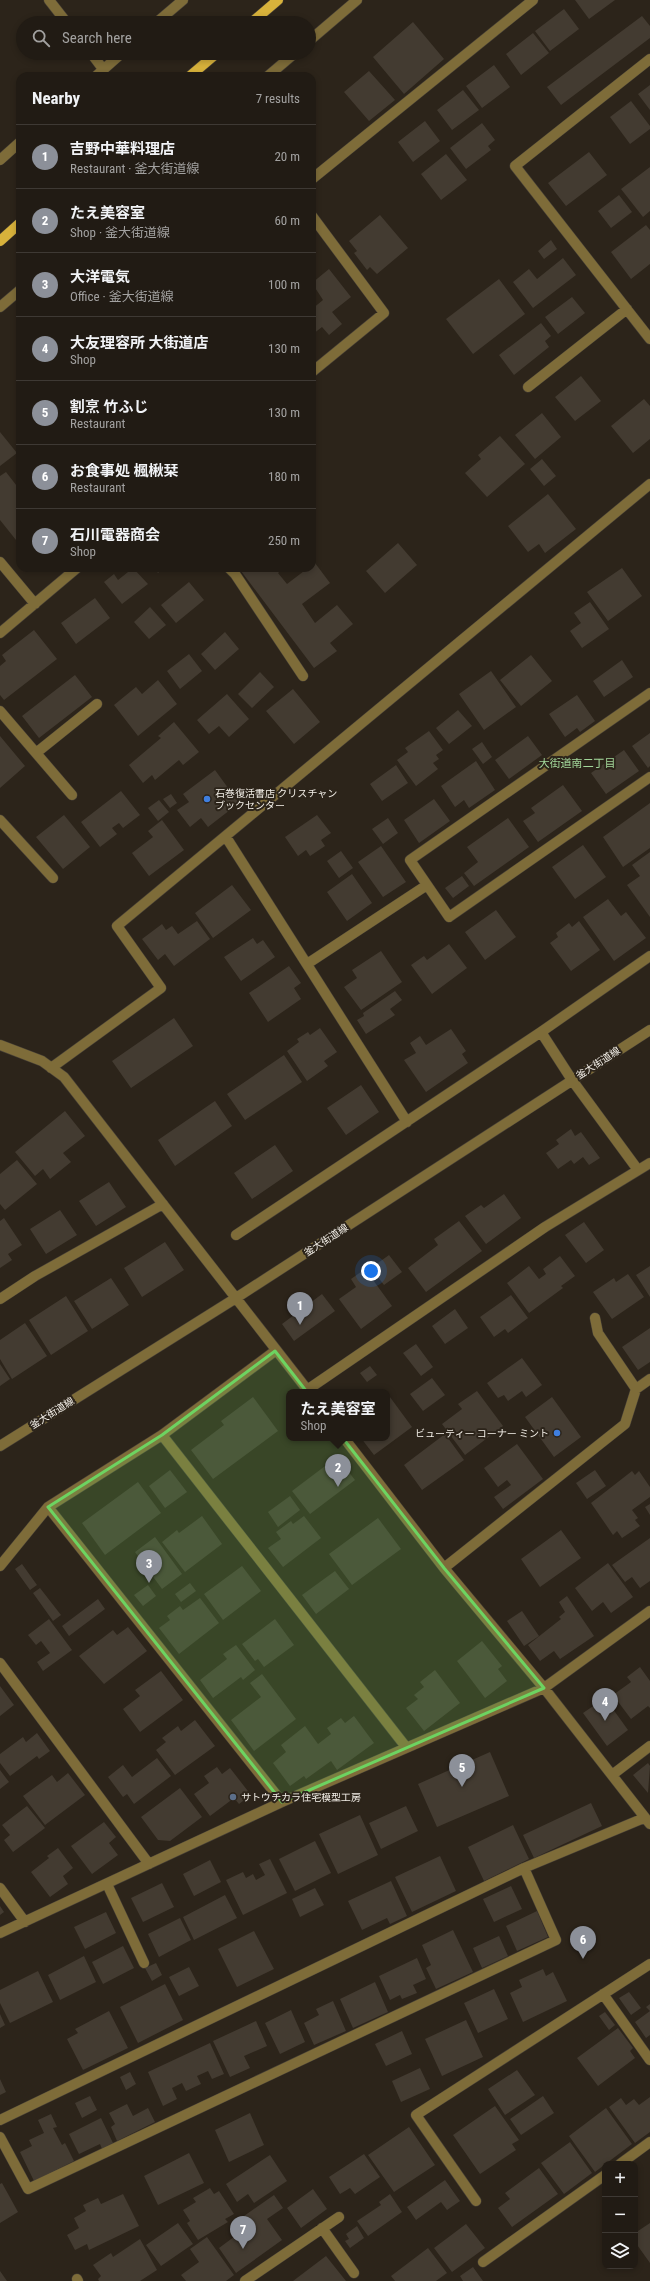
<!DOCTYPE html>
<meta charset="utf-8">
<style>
:root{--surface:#211b14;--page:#2d2822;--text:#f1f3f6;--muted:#a2a1a0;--line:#3e3934;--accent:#8c9099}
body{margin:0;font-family:"Roboto Condensed","Noto Sans JP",sans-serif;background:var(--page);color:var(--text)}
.controls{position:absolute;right:12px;bottom:12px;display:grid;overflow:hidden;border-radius:8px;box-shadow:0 2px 6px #0003}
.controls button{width:36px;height:36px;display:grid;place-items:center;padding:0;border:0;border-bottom:1px solid var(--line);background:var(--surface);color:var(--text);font:20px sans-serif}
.you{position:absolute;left:371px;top:1271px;width:14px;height:14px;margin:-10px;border:3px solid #fff;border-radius:50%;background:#1a73e8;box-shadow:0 0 0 6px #1a73e833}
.badge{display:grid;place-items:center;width:26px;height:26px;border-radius:50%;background:var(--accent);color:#fff;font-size:13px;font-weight:700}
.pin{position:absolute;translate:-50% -33px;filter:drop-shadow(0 1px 2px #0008)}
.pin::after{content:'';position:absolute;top:21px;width:14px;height:12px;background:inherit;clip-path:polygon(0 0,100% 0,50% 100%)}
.popup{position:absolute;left:286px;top:1389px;width:104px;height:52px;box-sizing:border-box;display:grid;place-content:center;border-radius:8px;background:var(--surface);filter:drop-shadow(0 1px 3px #0005);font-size:13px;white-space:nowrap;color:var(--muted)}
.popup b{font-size:15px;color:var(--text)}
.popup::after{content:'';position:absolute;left:50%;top:100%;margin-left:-8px;border:8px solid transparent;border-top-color:var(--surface)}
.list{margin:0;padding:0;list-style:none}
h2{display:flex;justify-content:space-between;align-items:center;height:52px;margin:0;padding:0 16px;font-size:17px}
h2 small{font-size:13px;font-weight:400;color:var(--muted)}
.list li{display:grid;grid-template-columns:26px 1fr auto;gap:12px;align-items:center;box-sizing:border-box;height:64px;padding:0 16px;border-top:1px solid var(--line)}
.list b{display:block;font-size:15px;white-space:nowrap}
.list p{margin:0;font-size:13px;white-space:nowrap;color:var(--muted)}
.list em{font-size:13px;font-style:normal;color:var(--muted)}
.icon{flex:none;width:22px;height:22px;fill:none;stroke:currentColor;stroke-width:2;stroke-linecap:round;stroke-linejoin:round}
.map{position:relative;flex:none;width:650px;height:2281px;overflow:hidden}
.search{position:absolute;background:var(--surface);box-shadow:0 2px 6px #0003;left:16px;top:16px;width:300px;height:44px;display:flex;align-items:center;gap:10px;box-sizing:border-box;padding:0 14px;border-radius:22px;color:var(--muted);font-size:15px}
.panel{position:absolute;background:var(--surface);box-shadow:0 2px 6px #0003;left:16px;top:72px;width:300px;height:500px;border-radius:12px}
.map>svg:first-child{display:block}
.building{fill:#433b31}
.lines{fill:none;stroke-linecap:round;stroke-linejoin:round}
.minor-casing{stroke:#484137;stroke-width:11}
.major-casing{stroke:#484137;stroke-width:11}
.minor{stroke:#7e6c39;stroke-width:10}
.major{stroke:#d8b23b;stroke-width:10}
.marked{fill:#6dd361;fill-opacity:0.2;stroke:#6dd361;stroke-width:3;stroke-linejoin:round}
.shop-dot{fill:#3f7fe0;stroke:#2c241a;stroke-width:1.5}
.service-dot{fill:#5c6f8a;stroke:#2c241a;stroke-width:1.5}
.labels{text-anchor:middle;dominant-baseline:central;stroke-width:4;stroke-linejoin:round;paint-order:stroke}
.poi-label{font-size:10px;fill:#f4f0e9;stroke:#2c241a;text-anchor:start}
.street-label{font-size:10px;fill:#f4f0e9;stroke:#2c241a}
.neighbourhood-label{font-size:11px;fill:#a3d89b;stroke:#2c241a}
</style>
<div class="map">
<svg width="650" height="2281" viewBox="0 0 650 2281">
<rect width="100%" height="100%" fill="#2c241a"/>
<path class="building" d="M575,0H615L589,19Z
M564,9L579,29L550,51L535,31Z
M642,16L650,26V38L561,105L547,87Z
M413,22L444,59L404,94L373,57Z
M533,33L549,53L521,75L506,54Z
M494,65L510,87L482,108L466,86Z
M369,71L395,100L369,121L344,92Z
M650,85V110L638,94Z
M463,90L479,110L452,130L437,110Z
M631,101L650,126V129L630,144L610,117Z
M425,121L440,141L413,162L398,142Z
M482,123L495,140L488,146L491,150L466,169L450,148Z
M589,152L607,175L566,206L548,183Z
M446,154L467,180L441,200L421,174Z
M650,167V211L643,217L621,189Z
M619,195L632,212L611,228L598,211Z
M380,215L408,248L377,274L370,267L367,270L354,253L357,251L349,241Z
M646,225L650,230V264L631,279L611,252Z
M551,240L557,249L544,259L538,251Z
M563,258L576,275L533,308L513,282L529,269L537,279Z
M329,269L351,297L332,312L342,324L329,335L322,327L313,334L312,309L323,300L312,283Z
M499,279L525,314L473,354L446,319Z
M572,297L585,313L558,334L545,317Z
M541,323L551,336L545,341L549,347L514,375L499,355Z
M581,376L601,401L575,421L555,397Z
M644,399L650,406V439L633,453L611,426Z
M542,413L561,437L535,459L515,435Z
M0,432L17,453L0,466Z
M500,436L525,464L487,497L465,473L481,459L478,455Z
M542,459L556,476L544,486L530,469Z
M6,472L20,490V545L0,520V476Z
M548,494L576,529L545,553L539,544L528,552L508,526Z
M398,543L417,565L385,593L366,571Z
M315,563L330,583L302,604L315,623L337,605L353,624L330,643L337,651L314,668L241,571L244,568H284L278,573L287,584L308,568H312Z
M133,568L148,584L122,604L104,582L114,574L118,580Z
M154,568H164L158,573Z
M622,568L642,596L608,621L587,592Z
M189,582L204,600L176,623L161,605Z
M95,598L110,618L76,644L61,623Z
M590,602L609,629L582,648L570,631L581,623L574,613Z
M150,607L166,625L149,639L134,622Z
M34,630L57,659L4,700L0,695V666L6,661L2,655Z
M225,632L239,649L215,670L201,654Z
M189,654L202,671L180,689L167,671Z
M531,655L552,681L521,706L500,680Z
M622,660L633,677L604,697L593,681Z
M491,671L516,707L484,730L459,694Z
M260,672L274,687L252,708L238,694Z
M75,675L92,697L39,738L22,716Z
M158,680L177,704L138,736L114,705L136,687L142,694Z
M293,689L320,722L294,744L266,711Z
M227,694L249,719L229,737L219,726L209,734L197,720Z
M577,695L595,721L580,732L577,728L565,737L549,714Z
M458,710L472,726L449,744L436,728Z
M174,722L199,752L183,765L179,760L155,780L152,775L143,783L129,765L161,738L158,736Z
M429,731L443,750L436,755L439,759L433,763L438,769L416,786L397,760L408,752L405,748Z
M650,733V766L648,768L632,746Z
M0,736L25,766L0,788Z
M528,736L542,755L509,779L495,760Z
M482,742L492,757L483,764L472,749Z
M624,750L639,771L606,794L591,773Z
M476,761L495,790L469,808L464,800L455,807L441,786Z
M396,765L408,783L382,801L370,784Z
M215,770L239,803L208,827L201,818L190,827L177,810L189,802L183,794Z
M563,785L582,811L538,842L523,821L535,813L531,808Z
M121,791L140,815L123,828L119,823L112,828L117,834L100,847L81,822Z
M171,794L177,803L170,808L163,799Z
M434,799L450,821L419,843L404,820Z
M159,800L169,812L158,821L148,808Z
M650,803V848L623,867L603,837Z
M64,815L90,847L63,869L36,837Z
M317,815L331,833L321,840L325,846L310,856L306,850L298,856L285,837Z
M388,818L398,833L383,844L372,829Z
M508,818L529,847L474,886L464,873L478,862L467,847Z
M162,820L184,850L149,876L132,853L153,837L148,831Z
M583,845L606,877L575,899L552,867Z
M381,846L406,882L383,897L358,862Z
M341,851L353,868L339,878L327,861Z
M650,852V917L627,885L640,876L632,865Z
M352,874L372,903L347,921L327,892Z
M462,876L469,886L453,898L445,888Z
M232,885L251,910L213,938L195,913Z
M608,899L621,916L626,912L646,938L614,961L583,917Z
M496,910L516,937L485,960L465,932Z
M197,921L210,939L174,966L165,954L158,960L142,939L162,924L166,930L172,926L178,934Z
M579,921L600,950L571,971L550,943L558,937L556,933L569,923L572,927Z
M253,938L257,944L263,940L275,957L241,981L224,957Z
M449,944L467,968L432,994L411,965L424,956L427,960Z
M381,951L402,982L361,1010L344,987L357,978L352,970Z
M289,966L301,983L294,988L301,999L268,1022L249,993Z
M395,991L402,1000L390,1009L395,1015L366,1034L357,1020L364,1016L363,1013Z
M174,1018L193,1046L131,1088L112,1061Z
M320,1028L337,1052L324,1061L328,1066L307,1081L287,1051L299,1042L297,1039L308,1032L310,1035Z
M451,1029L466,1051L462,1054L468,1063L426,1092L404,1060L416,1053L410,1043L420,1036L426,1045Z
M284,1055L302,1082L245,1120L227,1094Z
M361,1085L379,1112L346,1135L327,1108Z
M215,1101L232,1126L175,1166L158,1140Z
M65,1111L85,1136L63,1153L71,1162L50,1179L43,1169L35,1176L15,1152Z
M571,1129L575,1136L581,1132L600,1158L589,1165L583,1157L574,1164L571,1160L558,1169L546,1153L559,1144L556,1140Z
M275,1145L293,1171L252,1199L234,1173Z
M17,1160L37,1184L5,1210L0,1204V1174Z
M109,1182L126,1207L96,1226L79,1201Z
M504,1194L521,1218L486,1244L465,1216L481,1205L484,1208Z
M60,1210L77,1235L46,1254L30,1229Z
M4,1218L22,1245L8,1254L12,1260L0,1268V1221Z
M459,1221L482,1251L426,1292L408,1268L438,1245L434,1239Z
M584,1222L604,1250L586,1263L565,1235Z
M165,1242L184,1270L142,1297L124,1268Z
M389,1255L402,1272L384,1285L371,1268Z
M560,1256L575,1276L561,1286L563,1288L529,1313L507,1283L529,1266L539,1279L546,1274L543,1269Z
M650,1266V1297L636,1275Z
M365,1269L392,1306L361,1329L339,1299L356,1287L351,1279Z
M628,1274L644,1297L612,1319L593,1292L614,1278L616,1282Z
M111,1278L129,1305L92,1329L74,1301Z
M322,1294L335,1311L294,1341L282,1324Z
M511,1295L528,1318L508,1333L505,1329L494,1337L480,1317Z
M66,1296L88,1331L51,1355L29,1320Z
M455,1309L468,1328L445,1344L432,1326Z
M25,1323L47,1356L12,1379L0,1359V1340Z
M650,1328V1362L638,1370L622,1347Z
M416,1344L433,1367L421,1376L403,1353Z
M522,1358L542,1385L526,1397L522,1391L508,1401L504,1395L498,1398L487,1383Z
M0,1364L10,1379L0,1386Z
M370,1366L377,1375L367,1382L360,1373Z
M432,1378L445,1395L423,1411L410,1394Z
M477,1391L503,1426L465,1455L442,1424L462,1409L458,1404Z
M387,1393L412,1427L374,1455L361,1438H387Z
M253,1397L278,1431L213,1479L191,1450L224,1425L221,1421Z
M552,1397L581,1437L554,1457L525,1417Z
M445,1434L464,1460L422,1490L404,1465Z
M517,1444L543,1479L503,1509L494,1497L511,1485L507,1480L498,1487L484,1468Z
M337,1457L355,1480L310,1514L292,1491Z
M170,1470L187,1492L165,1508L149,1486Z
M595,1470L606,1486L587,1499L576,1483Z
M632,1471L635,1475L639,1471L650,1487V1497L632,1510L638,1518L635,1520L640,1526L622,1538L617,1531L613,1535L591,1503Z
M138,1482L161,1513L105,1555L82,1523Z
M290,1496L300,1510L278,1527L268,1512Z
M650,1504V1515L645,1507Z
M202,1516L222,1544L185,1572L162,1542L177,1530L179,1533Z
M304,1516L321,1538L283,1567L268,1548L281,1539L276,1532L291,1521L293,1524Z
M378,1518L401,1549L352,1585L329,1554Z
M561,1530L581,1558L540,1587L521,1559Z
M155,1537L182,1574L162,1589L135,1552Z
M650,1538V1581L640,1588L632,1577L625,1582L612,1565Z
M608,1563L633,1597L611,1613L603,1602L592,1611L575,1588Z
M22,1564L37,1585L30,1590L15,1569Z
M242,1566L261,1591L223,1620L204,1594Z
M335,1571L349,1589L316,1614L302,1595Z
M190,1583L196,1591L181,1602L175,1594Z
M148,1585L156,1596L143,1606L134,1595Z
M40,1588L61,1615L53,1621L33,1593Z
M567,1596L594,1636L560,1659L554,1651L540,1661L528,1645L561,1619L559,1617L565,1612L559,1602Z
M200,1598L219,1623L179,1654L159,1628L170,1620L167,1616L180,1606L183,1610Z
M98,1599L105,1609L69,1636L62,1626Z
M522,1611L539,1636L524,1646L507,1621Z
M49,1619L72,1650L43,1671L37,1662L50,1653L41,1641L36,1645L28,1635Z
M275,1619L294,1645L264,1667L258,1659L255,1661L242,1644Z
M128,1627L147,1651L104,1684L79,1656L113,1630L117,1635Z
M482,1641L502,1666L498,1669L507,1681L485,1698L457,1661Z
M236,1645L255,1670L243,1680L241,1677L213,1698L200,1680L227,1659L223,1654Z
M640,1667L650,1681V1708L648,1706L631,1719L613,1695L631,1682L627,1677Z
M435,1670L460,1703L424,1731L406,1708L418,1699L414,1695L424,1687L420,1682Z
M161,1671L183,1700L140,1732L123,1709L140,1696L135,1690Z
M262,1674L296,1719L254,1751L231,1720L261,1697L250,1683Z
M0,1686L14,1705L0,1716Z
M605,1698L628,1730L607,1746L583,1713Z
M354,1716L374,1743L337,1770L331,1761L306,1779L304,1776L290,1786L273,1763L286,1752L281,1745L305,1726L318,1744L331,1734L327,1728L341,1718L345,1723Z
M195,1720L215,1746L175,1775L156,1750L166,1742L162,1738L178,1726L181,1731Z
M37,1733L50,1751L39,1759L37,1756L10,1776L0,1763V1754L23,1737L26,1742Z
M490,1752L509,1796L437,1827L418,1784Z
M157,1758L171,1776L134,1804L127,1794L123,1797L108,1777L123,1765L132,1777Z
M648,1763L650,1766L648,1793L633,1775Z
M217,1767L222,1774L230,1768L251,1795L239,1804L234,1798L210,1816L194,1794L209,1783L204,1776Z
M0,1770L9,1782L0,1789Z
M68,1773L85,1795L45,1825L23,1796L52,1775L57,1782Z
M180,1788L202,1817L170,1841L158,1840L141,1817Z
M591,1803L602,1826L534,1858L523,1835Z
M27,1806L45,1828L13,1852L4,1840L10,1835L2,1825Z
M406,1806L418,1831L381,1849L369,1823Z
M360,1815L378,1855L338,1874L319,1834Z
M104,1822L116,1837L109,1843L118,1855L92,1874L71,1846Z
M513,1825L529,1859L484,1881L468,1847Z
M315,1841L331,1873L295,1891L279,1859Z
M58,1848L73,1868L63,1876L68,1884L50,1897L31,1872L49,1858L47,1856Z
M440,1856L456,1891L412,1912L395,1877Z
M270,1859L287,1893L243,1915L226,1880L243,1872L246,1878L253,1874L256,1880L265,1875L259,1864Z
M210,1860L221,1882L194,1896L183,1874Z
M391,1881L407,1916L390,1924L387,1918L362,1930L348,1901Z
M162,1883L174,1907L143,1922L131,1898Z
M511,1886L522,1909L494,1922L483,1899Z
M315,1888L324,1905L300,1917L292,1899Z
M225,1895L237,1918L194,1940L183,1917Z
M0,1906L4,1912L0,1915Z
M537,1911L548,1937L517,1951L506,1926Z
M106,1912L116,1933L85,1949L74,1927Z
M180,1918L191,1940L159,1957L148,1934Z
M453,1930L473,1972L436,1989L426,1968L431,1965L422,1945Z
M254,1931L274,1969L237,1987L218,1949Z
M499,1936L508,1956L482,1968L473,1948Z
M123,1946L134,1968L103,1984L92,1962Z
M84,1956L96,1982L60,2000L48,1975Z
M417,1958L426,1979L413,1985L417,1993L402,1999L400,1995L390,2000L379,1976Z
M156,1963L162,1975L152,1981L145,1968Z
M189,1967L199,1986L179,1996L169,1977Z
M543,1969L546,1976L553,1972L567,2001L523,2022L510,1993L522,1987L519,1980Z
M38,1971L53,2002L10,2023L0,2003V1990Z
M375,1982L388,2012L353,2028L340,1999Z
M165,1984L183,2020L138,2043L120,2007Z
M494,1989L508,2019L478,2033L464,2003Z
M629,1992L641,2008L631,2015L619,1998Z
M333,2001L346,2031L314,2045L304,2023L319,2015L316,2009Z
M650,2004V2035L646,2038L635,2022L650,2011L646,2007Z
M291,2010L305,2042L280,2054L265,2023Z
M109,2011L128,2048L83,2070L67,2039L78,2033L75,2029Z
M605,2012L615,2025L609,2030L599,2016Z
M0,2014L5,2025L0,2028Z
M466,2020L483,2057L442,2076L425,2039Z
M256,2021L267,2046L244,2056L250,2068L230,2077L213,2041Z
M618,2028L633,2048L630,2051L635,2058L598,2086L577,2058Z
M402,2031L412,2054L386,2066L375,2044Z
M210,2043L224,2074L212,2079L208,2071L197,2076L201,2084L186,2091L182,2083L172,2088L177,2099L163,2106L148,2072Z
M420,2068L430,2089L401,2102L392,2081Z
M517,2070L535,2095L505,2115L488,2089Z
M130,2072L136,2084L126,2090L120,2077Z
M0,2079L6,2092L0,2095Z
M90,2096L97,2110L82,2118L75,2103Z
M543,2096L554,2113L521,2135L510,2119Z
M650,2097V2132L635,2143L609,2107L621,2098L626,2105L634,2099L639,2105Z
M127,2104L133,2116L148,2108L155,2122L117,2141L111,2127L115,2124L109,2113Z
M495,2106L519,2140L512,2144L516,2150L480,2174L453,2135Z
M606,2108L632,2144L595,2172L569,2136Z
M250,2113L264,2145L229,2162L215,2130Z
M51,2114L57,2127L53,2128L62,2145L65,2143L74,2161L34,2181L20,2152L32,2146L29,2140L44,2133L38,2120Z
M101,2118L113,2143L102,2149L100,2144L79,2154L69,2134Z
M409,2127L435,2165L394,2192L368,2155Z
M570,2142L592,2173L564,2194L541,2163Z
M189,2153L204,2183L158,2205L144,2176Z
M364,2154L380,2177L355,2194L350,2188L340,2194L329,2177Z
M270,2155L287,2181L254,2203L248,2194L237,2202L226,2184Z
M539,2168L558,2194L512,2227L498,2208L510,2199L505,2193Z
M445,2180L460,2201L447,2210L441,2202L416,2220L407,2207Z
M2,2183L18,2212L0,2223V2184Z
M210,2188L214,2194L219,2191L234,2214L225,2219L228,2222L198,2240L187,2223L190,2221L183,2210L196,2202L193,2198Z
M313,2189L327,2209L301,2228L287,2208Z
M123,2194L139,2226L89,2250L87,2244L75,2250L67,2235L79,2228L74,2218L86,2211L83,2205L98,2198L101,2204Z
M390,2194L402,2212L368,2236L357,2221L381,2205L379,2202Z
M274,2195L283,2208L267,2219L282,2240L236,2273L219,2248L250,2225L244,2216Z
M178,2223L193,2244L161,2266L146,2245Z
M650,2223V2263L635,2242V2233Z
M466,2224L485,2248L452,2272L434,2248Z
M357,2226L364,2238L350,2248L345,2241L349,2239L346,2234Z
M207,2237L234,2275L226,2281H186L181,2275L199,2262L190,2249Z
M140,2239L157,2270L140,2281H99L98,2279L101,2276L93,2265L111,2253L113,2257Z
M428,2248L447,2273L436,2281H395L391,2276Z
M326,2256L346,2281H293Z
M473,2267L483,2281H463L460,2276Z
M0,2271L7,2281H0Z"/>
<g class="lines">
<defs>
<path id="minor" d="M49,0L67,23
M156,23L183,0
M309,41L357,0
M91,53L103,69
M650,59L515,166L650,339
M96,76L122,53
M268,76L295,53
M0,160L20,142
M312,179L533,0
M312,216L384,313L312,372
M0,307L20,290
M528,387L627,309
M0,562L35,604
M229,568L235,574L303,676
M0,633L77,568
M650,693L410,860L449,917L650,777
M0,711L72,795
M36,753L97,704
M0,820L53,878
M226,837L407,1122
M307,964L427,885
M541,1032L572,1080L638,1170
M0,1045L42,1061L64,1077L309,1392
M51,1068L161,988L117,926L650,484
M236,1235L541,1032L650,956
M0,1299L35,1276L163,1204
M595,1318L598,1333L636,1389
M307,1390L545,1227L650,1163
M162,1435L406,1747
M344,1438L444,1568L544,1688L650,1824
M0,1446L236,1298L650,1030
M48,1507L282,1802
M0,1566L48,1507L162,1435L275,1351
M444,1568L625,1424L636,1389L650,1379
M0,1663L149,1864
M612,1775L650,1746
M107,1884L144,1963
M0,1888L25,1922
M0,1933L282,1802L544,1688L650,1611
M603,1994L650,2060
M0,2120L524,1868L644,1818
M0,2137L28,2189L556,1940L524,1868
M620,2164L650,2142
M476,2201L416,2115L650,1964
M322,2228L354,2273
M483,2262L605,2175
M77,2279L78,2281
M245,2281L339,2217"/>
<path id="major" d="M251,23L278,0
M190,76L217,53
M0,241L20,223"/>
</defs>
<use href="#minor" class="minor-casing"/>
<use href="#major" class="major-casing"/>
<use href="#minor" class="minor"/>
<use href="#major" class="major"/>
</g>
<path class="marked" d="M275,1351L444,1568L544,1688L282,1802L48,1507L162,1435Z"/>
<g class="shop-dot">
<circle cx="207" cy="799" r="4"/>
<circle cx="557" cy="1433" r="4"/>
</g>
<circle class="service-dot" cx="233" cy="1797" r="4"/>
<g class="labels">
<g class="poi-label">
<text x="215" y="793">石巻復活書店 クリスチャン<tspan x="215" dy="12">ブックセンター</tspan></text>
<text x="549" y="1433" text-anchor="end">ビューティー コーナー ミント</text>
<text x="241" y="1797">サトウチカラ住宅模型工房</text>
</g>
<g class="street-label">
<text transform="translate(598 1063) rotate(-33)">釜大街道線</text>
<text transform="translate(326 1240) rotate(-33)">釜大街道線</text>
<text transform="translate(52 1413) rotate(-32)">釜大街道線</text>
</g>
<g class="neighbourhood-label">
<text x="577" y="763">大街道南二丁目</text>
</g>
</g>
</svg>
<div class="controls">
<button>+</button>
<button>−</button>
<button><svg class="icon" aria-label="layers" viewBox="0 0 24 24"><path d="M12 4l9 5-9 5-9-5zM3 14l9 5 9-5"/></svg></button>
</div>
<div class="you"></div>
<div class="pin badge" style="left:300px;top:1325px">1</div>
<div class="pin badge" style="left:338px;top:1487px">2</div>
<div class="popup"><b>たえ美容室</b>Shop</div>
<div class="pin badge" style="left:149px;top:1583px">3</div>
<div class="pin badge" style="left:605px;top:1721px">4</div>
<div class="pin badge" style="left:462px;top:1787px">5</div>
<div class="pin badge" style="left:583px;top:1959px">6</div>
<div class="pin badge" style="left:243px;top:2249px">7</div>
<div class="search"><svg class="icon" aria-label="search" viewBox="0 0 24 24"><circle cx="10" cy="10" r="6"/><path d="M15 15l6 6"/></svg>Search here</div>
<section class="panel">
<h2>Nearby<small>7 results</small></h2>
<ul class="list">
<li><span class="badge">1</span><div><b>吉野中華料理店</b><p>Restaurant · 釜大街道線</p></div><em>20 m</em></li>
<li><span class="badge">2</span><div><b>たえ美容室</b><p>Shop · 釜大街道線</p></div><em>60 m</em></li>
<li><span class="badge">3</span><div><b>大洋電気</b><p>Office · 釜大街道線</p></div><em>100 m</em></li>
<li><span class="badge">4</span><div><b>大友理容所 大街道店</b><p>Shop</p></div><em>130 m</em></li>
<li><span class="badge">5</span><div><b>割烹 竹ふじ</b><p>Restaurant</p></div><em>130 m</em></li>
<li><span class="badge">6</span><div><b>お食事処 楓楸栞</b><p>Restaurant</p></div><em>180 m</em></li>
<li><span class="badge">7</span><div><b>石川電器商会</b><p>Shop</p></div><em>250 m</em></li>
</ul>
</section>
</div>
